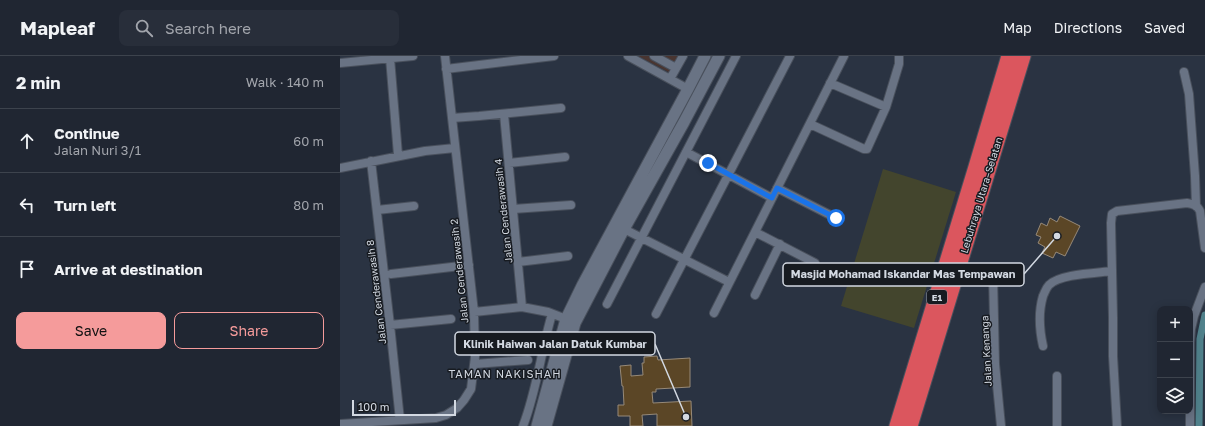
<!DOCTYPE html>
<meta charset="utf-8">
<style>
:root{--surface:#202632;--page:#282e3a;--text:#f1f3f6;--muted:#a2a5ac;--line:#3d434d;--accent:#f59b9b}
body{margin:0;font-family:"Golos Text",sans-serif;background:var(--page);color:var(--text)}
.controls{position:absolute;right:12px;bottom:12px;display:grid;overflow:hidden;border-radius:8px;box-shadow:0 2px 10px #0003}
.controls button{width:36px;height:36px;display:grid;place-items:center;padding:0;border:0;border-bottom:1px solid var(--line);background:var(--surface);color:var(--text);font:20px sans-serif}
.scale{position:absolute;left:12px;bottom:10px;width:104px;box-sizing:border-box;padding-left:4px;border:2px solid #d3d9e2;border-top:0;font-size:11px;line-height:14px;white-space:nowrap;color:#d3d9e2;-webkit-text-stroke:3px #171b21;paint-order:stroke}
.stop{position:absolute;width:12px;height:12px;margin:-9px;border:3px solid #1a73e8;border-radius:50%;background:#fff}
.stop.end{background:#1a73e8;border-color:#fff;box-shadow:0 1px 4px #0008}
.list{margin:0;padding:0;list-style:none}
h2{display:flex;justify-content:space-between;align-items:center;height:52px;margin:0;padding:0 16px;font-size:17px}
h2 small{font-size:13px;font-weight:400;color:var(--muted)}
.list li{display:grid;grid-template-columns:26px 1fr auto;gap:12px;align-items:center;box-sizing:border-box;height:64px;padding:0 16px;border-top:1px solid var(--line)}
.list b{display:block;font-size:15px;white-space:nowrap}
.list p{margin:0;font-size:13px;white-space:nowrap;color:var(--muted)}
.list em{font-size:13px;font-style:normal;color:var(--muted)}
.actions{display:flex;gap:8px;padding:12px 16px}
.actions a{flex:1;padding:9px 0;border:1px solid var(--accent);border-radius:8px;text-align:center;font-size:14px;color:var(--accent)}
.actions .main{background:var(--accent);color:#111}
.icon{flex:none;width:22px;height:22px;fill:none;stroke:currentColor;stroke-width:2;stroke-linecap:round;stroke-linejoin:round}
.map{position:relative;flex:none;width:865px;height:370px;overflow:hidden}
header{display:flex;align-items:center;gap:24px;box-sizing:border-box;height:56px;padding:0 20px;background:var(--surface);border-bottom:1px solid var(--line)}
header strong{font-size:19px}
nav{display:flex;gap:22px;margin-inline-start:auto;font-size:14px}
.search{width:280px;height:36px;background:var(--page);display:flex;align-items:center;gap:10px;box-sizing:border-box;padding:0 14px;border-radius:8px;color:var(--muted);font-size:15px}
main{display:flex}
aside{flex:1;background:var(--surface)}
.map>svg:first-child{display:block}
.commercial{fill:#493531}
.green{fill:#43452d}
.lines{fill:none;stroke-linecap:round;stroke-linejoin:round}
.canal{stroke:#50818b;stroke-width:7}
.building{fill:#5b4626;stroke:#968978}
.street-casing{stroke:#49505c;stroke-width:10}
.secondary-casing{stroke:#49505c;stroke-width:13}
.highway-casing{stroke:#49505c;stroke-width:17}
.street{stroke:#697384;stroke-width:8}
.secondary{stroke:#697384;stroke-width:11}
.highway{stroke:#db565e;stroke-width:15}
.route{stroke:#1a73e8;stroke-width:5}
.labels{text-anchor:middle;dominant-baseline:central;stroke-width:3;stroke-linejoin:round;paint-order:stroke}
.shield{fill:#171b21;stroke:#9ba0a8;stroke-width:1}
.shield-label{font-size:9px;font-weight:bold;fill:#d3d9e2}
.street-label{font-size:10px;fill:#d3d9e2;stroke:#171b21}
.neighbourhood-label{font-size:11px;letter-spacing:1px;fill:#d3d9e2;stroke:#171b21}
.leader{fill:none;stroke:#d3d9e2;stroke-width:1.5}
.callout-dot{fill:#d3d9e2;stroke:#171b21;stroke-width:1.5}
.callout{fill:#171b21;stroke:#d3d9e2;stroke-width:1.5}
.callout-label{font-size:11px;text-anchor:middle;font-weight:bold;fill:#d3d9e2}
</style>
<header>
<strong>Mapleaf</strong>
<div class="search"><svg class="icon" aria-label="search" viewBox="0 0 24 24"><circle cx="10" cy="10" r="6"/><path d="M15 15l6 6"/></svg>Search here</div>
<nav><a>Map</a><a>Directions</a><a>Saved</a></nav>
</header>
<main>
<aside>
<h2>2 min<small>Walk · 140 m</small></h2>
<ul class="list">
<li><svg class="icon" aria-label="ahead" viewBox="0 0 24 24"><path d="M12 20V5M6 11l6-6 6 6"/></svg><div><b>Continue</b><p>Jalan Nuri 3/1</p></div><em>60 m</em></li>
<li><svg class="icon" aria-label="left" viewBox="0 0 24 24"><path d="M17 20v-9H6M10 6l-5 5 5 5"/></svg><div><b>Turn left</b></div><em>80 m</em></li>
<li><svg class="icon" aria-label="arrive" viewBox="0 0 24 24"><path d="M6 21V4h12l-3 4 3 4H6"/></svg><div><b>Arrive at destination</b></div></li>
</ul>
<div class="actions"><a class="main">Save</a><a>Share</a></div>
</aside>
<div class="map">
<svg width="865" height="370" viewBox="0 0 865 370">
<rect width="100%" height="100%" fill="#2a3342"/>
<path class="commercial" d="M298,0H347L336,20Z"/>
<path class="green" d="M543,113L616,136L574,272L501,250Z"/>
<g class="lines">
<path class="canal" d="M859,370L860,283L865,259"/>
</g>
<path class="building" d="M720,160L740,170L725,200L716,196L713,202L702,197L705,191L698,187L701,181L696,179L701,167L707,170L710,162L717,166Z
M317,300L318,304L350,302V331L316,333V336H312L313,347L351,345L352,370H317V358L302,359L303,370H290V360H278V349H284L283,330H282L280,310L291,309V320L303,319L302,307H304V301Z"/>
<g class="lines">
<defs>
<path id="street" d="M288,0L348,33
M314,0L336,12
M50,2L58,99
M0,7L73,0
M106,13L214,0
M844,16L849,38L855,120L856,150
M330,23L343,0
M490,27L546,51
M164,58L182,251
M112,62L139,60L221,52
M470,68L524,93H527L546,51L559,8V0
M346,96L432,142
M31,105L50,269L60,364
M169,107L225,101
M0,112L85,95L115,92
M437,132L496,162
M173,153L231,149
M37,154L74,150
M284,173L389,226
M415,176L475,207
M178,206L228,200
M51,218L129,209
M653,219L655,308L661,370
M415,239L440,188
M267,248L396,0
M134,256L182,251L208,256L226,263
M374,257L504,0
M316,258L450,0
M50,269L111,263
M703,290C699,272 698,257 703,240C705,236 706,232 709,229C719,218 757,217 772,215
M135,308L188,304
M0,368L96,362L106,359L117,352L124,344L131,333L135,301L134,256L105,0
M183,370C197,334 201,295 212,258
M717,370V320
M777,370L773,300V262L771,167L772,158L777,155L847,147C853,148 857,149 860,155L865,192
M850,370V287L851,273L854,260L865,231"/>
<path id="secondary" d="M197,370L226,263L243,228L348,33L365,0
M206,370L235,267L284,173L344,66L379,0"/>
<path id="highway" d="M557,370L636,111L669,0
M570,370L683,0"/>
</defs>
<use href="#street" class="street-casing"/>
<use href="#secondary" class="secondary-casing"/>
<use href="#highway" class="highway-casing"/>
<use href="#street" class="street"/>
<use href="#secondary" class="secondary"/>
<use href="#highway" class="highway"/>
</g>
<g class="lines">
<path class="route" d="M368,107L432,142L437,132L496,162"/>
</g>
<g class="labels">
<rect class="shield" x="587" y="234" width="20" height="14" rx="3"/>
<g class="shield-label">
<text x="597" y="241">E1</text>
</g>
<g class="street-label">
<text transform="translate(641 139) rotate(-73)">Lebuhraya Utara–Selatan</text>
<text transform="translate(163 155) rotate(-96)">Jalan Cenderawasih 4</text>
<text transform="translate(119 215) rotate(-96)">Jalan Cenderawasih 2</text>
<text transform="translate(36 236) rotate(-97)">Jalan Cenderawasih 8</text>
<text transform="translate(646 295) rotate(-93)">Jalan Kenanga</text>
</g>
<g class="neighbourhood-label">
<text x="165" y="317">TAMAN NAKISHAH</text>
</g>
</g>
<path class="leader" d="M717 180L684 218M346 361L315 288"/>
<g class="callout-dot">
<circle cx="717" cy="180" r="4"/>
<circle cx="346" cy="361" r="4"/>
</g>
<g class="callout">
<rect x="443" y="207" width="241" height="23" rx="4"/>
<rect x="115" y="276" width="200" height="23" rx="4"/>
</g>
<g class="callout-label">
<text x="563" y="222">Masjid Mohamad Iskandar Mas Tempawan</text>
<text x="215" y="292">Klinik Haiwan Jalan Datuk Kumbar</text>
</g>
</svg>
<div class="controls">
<button>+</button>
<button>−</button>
<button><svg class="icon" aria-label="layers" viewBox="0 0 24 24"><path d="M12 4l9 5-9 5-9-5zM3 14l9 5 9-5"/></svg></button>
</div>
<div class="scale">100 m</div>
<div class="stop" style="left:496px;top:162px"></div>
<div class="stop end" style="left:368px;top:107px"></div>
</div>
</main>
